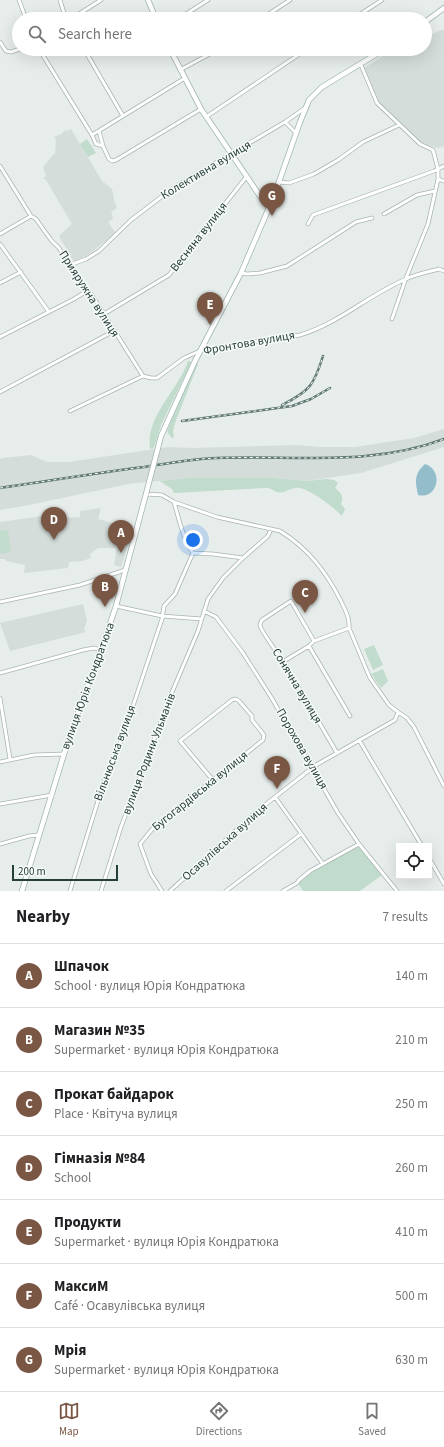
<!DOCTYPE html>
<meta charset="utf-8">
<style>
:root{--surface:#fff;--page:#f2f2f2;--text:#202124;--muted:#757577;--line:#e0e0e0;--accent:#795744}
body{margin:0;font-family:"Source Sans 3",sans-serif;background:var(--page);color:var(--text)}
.controls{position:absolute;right:12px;bottom:12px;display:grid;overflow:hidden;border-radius:0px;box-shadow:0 4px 16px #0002}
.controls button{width:36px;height:36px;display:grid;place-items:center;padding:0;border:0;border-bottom:1px solid var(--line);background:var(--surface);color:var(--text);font:20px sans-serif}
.scale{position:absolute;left:12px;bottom:10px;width:106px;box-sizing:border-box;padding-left:4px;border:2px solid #263e3a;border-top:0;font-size:11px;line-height:14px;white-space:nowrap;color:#263e3a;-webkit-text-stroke:3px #f6faf8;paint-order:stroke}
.you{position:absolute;left:193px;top:540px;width:14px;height:14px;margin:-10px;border:3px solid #fff;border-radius:50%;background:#1a73e8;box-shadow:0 0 0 6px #1a73e833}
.badge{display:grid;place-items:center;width:26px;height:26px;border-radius:50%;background:var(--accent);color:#fff;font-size:13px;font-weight:700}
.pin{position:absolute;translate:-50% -33px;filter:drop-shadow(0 1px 2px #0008)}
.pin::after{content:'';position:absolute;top:21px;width:14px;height:12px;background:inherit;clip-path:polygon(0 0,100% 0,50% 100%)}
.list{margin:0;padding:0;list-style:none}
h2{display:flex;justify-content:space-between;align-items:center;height:52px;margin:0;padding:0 16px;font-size:17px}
h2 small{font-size:13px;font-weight:400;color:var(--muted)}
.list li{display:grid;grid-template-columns:26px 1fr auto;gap:12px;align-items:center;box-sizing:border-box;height:64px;padding:0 16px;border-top:1px solid var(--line)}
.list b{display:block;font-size:15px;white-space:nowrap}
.list p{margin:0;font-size:13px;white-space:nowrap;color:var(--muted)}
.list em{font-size:13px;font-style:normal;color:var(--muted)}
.icon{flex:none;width:22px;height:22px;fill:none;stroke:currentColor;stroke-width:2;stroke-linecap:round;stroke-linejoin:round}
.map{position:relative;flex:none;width:444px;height:891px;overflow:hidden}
.search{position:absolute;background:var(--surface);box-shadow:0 4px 16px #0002;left:12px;right:12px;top:12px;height:44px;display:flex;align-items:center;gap:10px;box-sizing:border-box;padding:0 14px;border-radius:22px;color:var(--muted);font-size:15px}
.sheet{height:500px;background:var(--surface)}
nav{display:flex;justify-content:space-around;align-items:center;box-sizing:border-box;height:56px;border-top:1px solid var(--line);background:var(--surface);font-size:11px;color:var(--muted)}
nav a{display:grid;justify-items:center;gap:2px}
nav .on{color:var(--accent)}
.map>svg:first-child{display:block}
.built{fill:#d4ddda}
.green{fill:#c1dccc}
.water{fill:#94bdcc}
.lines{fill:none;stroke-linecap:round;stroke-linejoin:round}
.street-casing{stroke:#a9b5b2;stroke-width:4.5}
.secondary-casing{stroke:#a2b5b1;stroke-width:6}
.street{stroke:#fff;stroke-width:3}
.secondary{stroke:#fff;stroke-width:4.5}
.rail-casing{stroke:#617975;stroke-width:2.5}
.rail{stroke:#f6faf8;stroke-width:1;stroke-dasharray:3;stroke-linecap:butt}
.secondary-bridge-casing{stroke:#a2b5b1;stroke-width:6;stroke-linecap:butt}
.secondary-bridge{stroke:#fff;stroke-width:4.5}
.labels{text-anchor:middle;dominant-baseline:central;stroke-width:3;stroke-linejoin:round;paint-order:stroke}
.street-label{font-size:12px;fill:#263e3a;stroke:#f6faf8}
</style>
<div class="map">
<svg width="444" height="891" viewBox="0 0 444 891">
<rect width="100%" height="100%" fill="#e6edeb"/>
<path class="built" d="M444,29V146L439,148L420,143L379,103L364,71V68L394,49H425V37Z
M71,129L102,181L112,189L114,198V200L117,208L111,212L113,219L108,222L115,232L108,239L89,254L74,262L59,236L72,224L46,180L43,178L46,176L43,167L55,153L56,140L54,137L63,133L64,130L67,131Z
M444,429V447L361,473L307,481L274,478H188L128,484L29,505L0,510V459L3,458L31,455L47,462H69L168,447L192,448L297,445L320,447H355L414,438Z
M101,508L98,519L112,523L110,532L130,539L121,567L114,565L117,548H98L90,554L91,558L82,561L69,562L68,568L24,573L25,565L6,561L5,559H0V522L64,513L65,518L80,517V511Z
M83,604L87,620L84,630L86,632L10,651L0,623Z"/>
<path class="green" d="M87,139L96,153L88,157L80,144Z
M188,361H190L191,363L161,425L154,447L152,449L150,448C145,417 179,389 188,361Z
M197,363L198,364L175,423L173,431L174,437L172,438L167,432L170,423Z
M188,478H274L307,481L326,479L334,480L338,483L335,488C341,493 344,496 341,504L345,509L342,516C333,507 307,486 295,488C289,489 283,494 277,492C271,490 272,488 265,488L174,493L172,489L160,481Z
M8,530L11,552L0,554V531Z
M374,645L383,665L373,670L364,649Z
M383,669L388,681L381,688L371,674Z
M360,847L382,875L360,891H303L298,883L299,881L310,872L353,848Z"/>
<path class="water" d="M425,464C444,470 438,500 418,495C415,481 414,474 425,464Z"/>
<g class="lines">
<defs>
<path id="street" d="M19,0L26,19
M60,0L64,13L67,19
M71,19L101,0
M178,19L208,0
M261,19L290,0
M353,19L382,0
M0,42L6,51L11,52L20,49
M39,49L92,135L96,144L103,146L109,159L112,161L116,160L201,109
M84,49L123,116
M361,65L377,103L420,144L433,150L438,169V179L428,224L406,278L392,319
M180,70L219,49
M206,117L307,49
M285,122L296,133
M99,131L103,146
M92,135L185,78
M0,166L31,216
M438,179L444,181
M279,182L289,183L314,174L338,160L363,142L399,125
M384,214L417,195L435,191
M31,216L36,219L51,240L59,248L87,291L91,294L104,314L143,376
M308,224L313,215L434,171L444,166
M0,234L31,216
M0,244L49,312
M70,265L86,259L99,251L131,220L173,188L285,122L305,108
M241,273L247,274L260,273L287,266L356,222L372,218
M0,283L21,272
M104,314L169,275L247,176
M0,337L74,299L87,291
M0,392L114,331
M70,411L143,376L151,378H157L184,358L202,350L300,335C340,323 368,295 406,279C416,274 428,272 439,269L444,271
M146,494L162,495L174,502L217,517L280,531C309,549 326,572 341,601C345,610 350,618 349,628L370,678L389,705L398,712L407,718L414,727L444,786
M193,553L213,554L243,558
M0,602L80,585L125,570
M116,606L162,616L202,619
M204,611L216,617L243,653L271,697L338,813L359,844L397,891
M314,641L291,601L262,620C261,622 260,623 260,625C260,630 278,653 281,659L284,661L285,664L337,753
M309,646L350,716
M284,661L309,646L314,641L349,628
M0,673L83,650L94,648L101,650
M0,698L10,759
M359,740L422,846
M0,762L34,755L64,754
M275,797L323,864
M0,804L52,795
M0,844L29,836L39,835
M429,858L444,884
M70,891L97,804L102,785L113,763L129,718L162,619L164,606L175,594L193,553C183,539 179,519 174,502
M101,891L121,827L170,697L198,631L208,599L223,578L243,558L268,536L271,529
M162,891L151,874L140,844L154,827L263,740L264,735L252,720V716L239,701L236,699L232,700L180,741L212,779
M170,891L256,812L316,765L395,720L398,712
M226,891L301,834
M283,891L297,883L299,880L310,871L359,844"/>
<path id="secondary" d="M148,0L156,19
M425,22L444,8
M170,49L201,109L262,199L270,204
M161,436L195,361L241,273L274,196L300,122L309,100L322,87L385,49
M22,891L64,754L84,695L101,650L116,606L146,494"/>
</defs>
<use href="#street" class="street-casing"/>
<use href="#secondary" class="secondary-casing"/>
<use href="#street" class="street"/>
<use href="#secondary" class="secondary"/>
<defs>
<path id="rail" d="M282,405C310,391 314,385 323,356
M182,421L292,406L311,399L330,388
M0,488C48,481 96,473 144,467C163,464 182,461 201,459C282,453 366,469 444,439"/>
</defs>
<use href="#rail" class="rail-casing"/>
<use href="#rail" class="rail"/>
<defs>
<path id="secondary-bridge" d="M146,494L161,436"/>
</defs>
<use href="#secondary-bridge" class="secondary-bridge-casing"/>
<use href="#secondary-bridge" class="secondary-bridge"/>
</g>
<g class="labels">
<g class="street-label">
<text transform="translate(206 170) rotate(-31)">Колективна вулиця</text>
<text transform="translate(199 237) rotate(-52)">Весняна вулиця</text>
<text transform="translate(89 294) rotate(57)">Прияружна вулиця</text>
<text transform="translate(249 343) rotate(-10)">Фронтова вулиця</text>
<text transform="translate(88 686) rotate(-70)">вулиця Юрія Кондратюка</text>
<text transform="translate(297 686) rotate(59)">Сонячна вулиця</text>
<text transform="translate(302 749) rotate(60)">Порохова вулиця</text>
<text transform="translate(115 753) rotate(-70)">Вільнюська вулиця</text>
<text transform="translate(149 754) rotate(-69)">вулиця Родини Ульманів</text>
<text transform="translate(200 791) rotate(-39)">Бугогардівська вулиця</text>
<text transform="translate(225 842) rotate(-42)">Осавулівська вулиця</text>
</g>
</g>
</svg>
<div class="controls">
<button><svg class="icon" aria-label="locate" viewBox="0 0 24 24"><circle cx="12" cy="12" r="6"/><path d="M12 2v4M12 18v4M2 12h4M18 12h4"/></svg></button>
</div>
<div class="scale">200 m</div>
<div class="you"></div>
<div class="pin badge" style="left:121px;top:553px">A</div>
<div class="pin badge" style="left:105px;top:607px">B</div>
<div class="pin badge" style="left:305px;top:613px">C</div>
<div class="pin badge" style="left:54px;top:540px">D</div>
<div class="pin badge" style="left:210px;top:325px">E</div>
<div class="pin badge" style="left:277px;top:789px">F</div>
<div class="pin badge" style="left:272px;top:216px">G</div>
<div class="search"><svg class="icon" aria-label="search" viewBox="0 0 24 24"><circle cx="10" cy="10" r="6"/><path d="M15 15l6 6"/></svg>Search here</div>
</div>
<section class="sheet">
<h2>Nearby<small>7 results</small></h2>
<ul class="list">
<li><span class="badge">A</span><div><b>Шпачок</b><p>School · вулиця Юрія Кондратюка</p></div><em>140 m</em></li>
<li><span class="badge">B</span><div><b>Магазин №35</b><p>Supermarket · вулиця Юрія Кондратюка</p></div><em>210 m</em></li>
<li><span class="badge">C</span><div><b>Прокат байдарок</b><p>Place · Квітуча вулиця</p></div><em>250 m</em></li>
<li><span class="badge">D</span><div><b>Гімназія №84</b><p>School</p></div><em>260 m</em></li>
<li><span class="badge">E</span><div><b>Продукти</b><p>Supermarket · вулиця Юрія Кондратюка</p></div><em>410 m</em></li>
<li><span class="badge">F</span><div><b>МаксиМ</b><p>Café · Осавулівська вулиця</p></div><em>500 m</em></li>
<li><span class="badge">G</span><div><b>Мрія</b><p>Supermarket · вулиця Юрія Кондратюка</p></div><em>630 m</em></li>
</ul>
</section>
<nav>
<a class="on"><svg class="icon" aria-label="map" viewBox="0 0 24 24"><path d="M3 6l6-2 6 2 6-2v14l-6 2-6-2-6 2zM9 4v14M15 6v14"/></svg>Map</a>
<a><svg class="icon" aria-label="directions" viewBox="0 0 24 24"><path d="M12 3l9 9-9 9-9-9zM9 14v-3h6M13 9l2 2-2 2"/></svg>Directions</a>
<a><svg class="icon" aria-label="saved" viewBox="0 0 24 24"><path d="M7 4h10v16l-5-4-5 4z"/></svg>Saved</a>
</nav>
